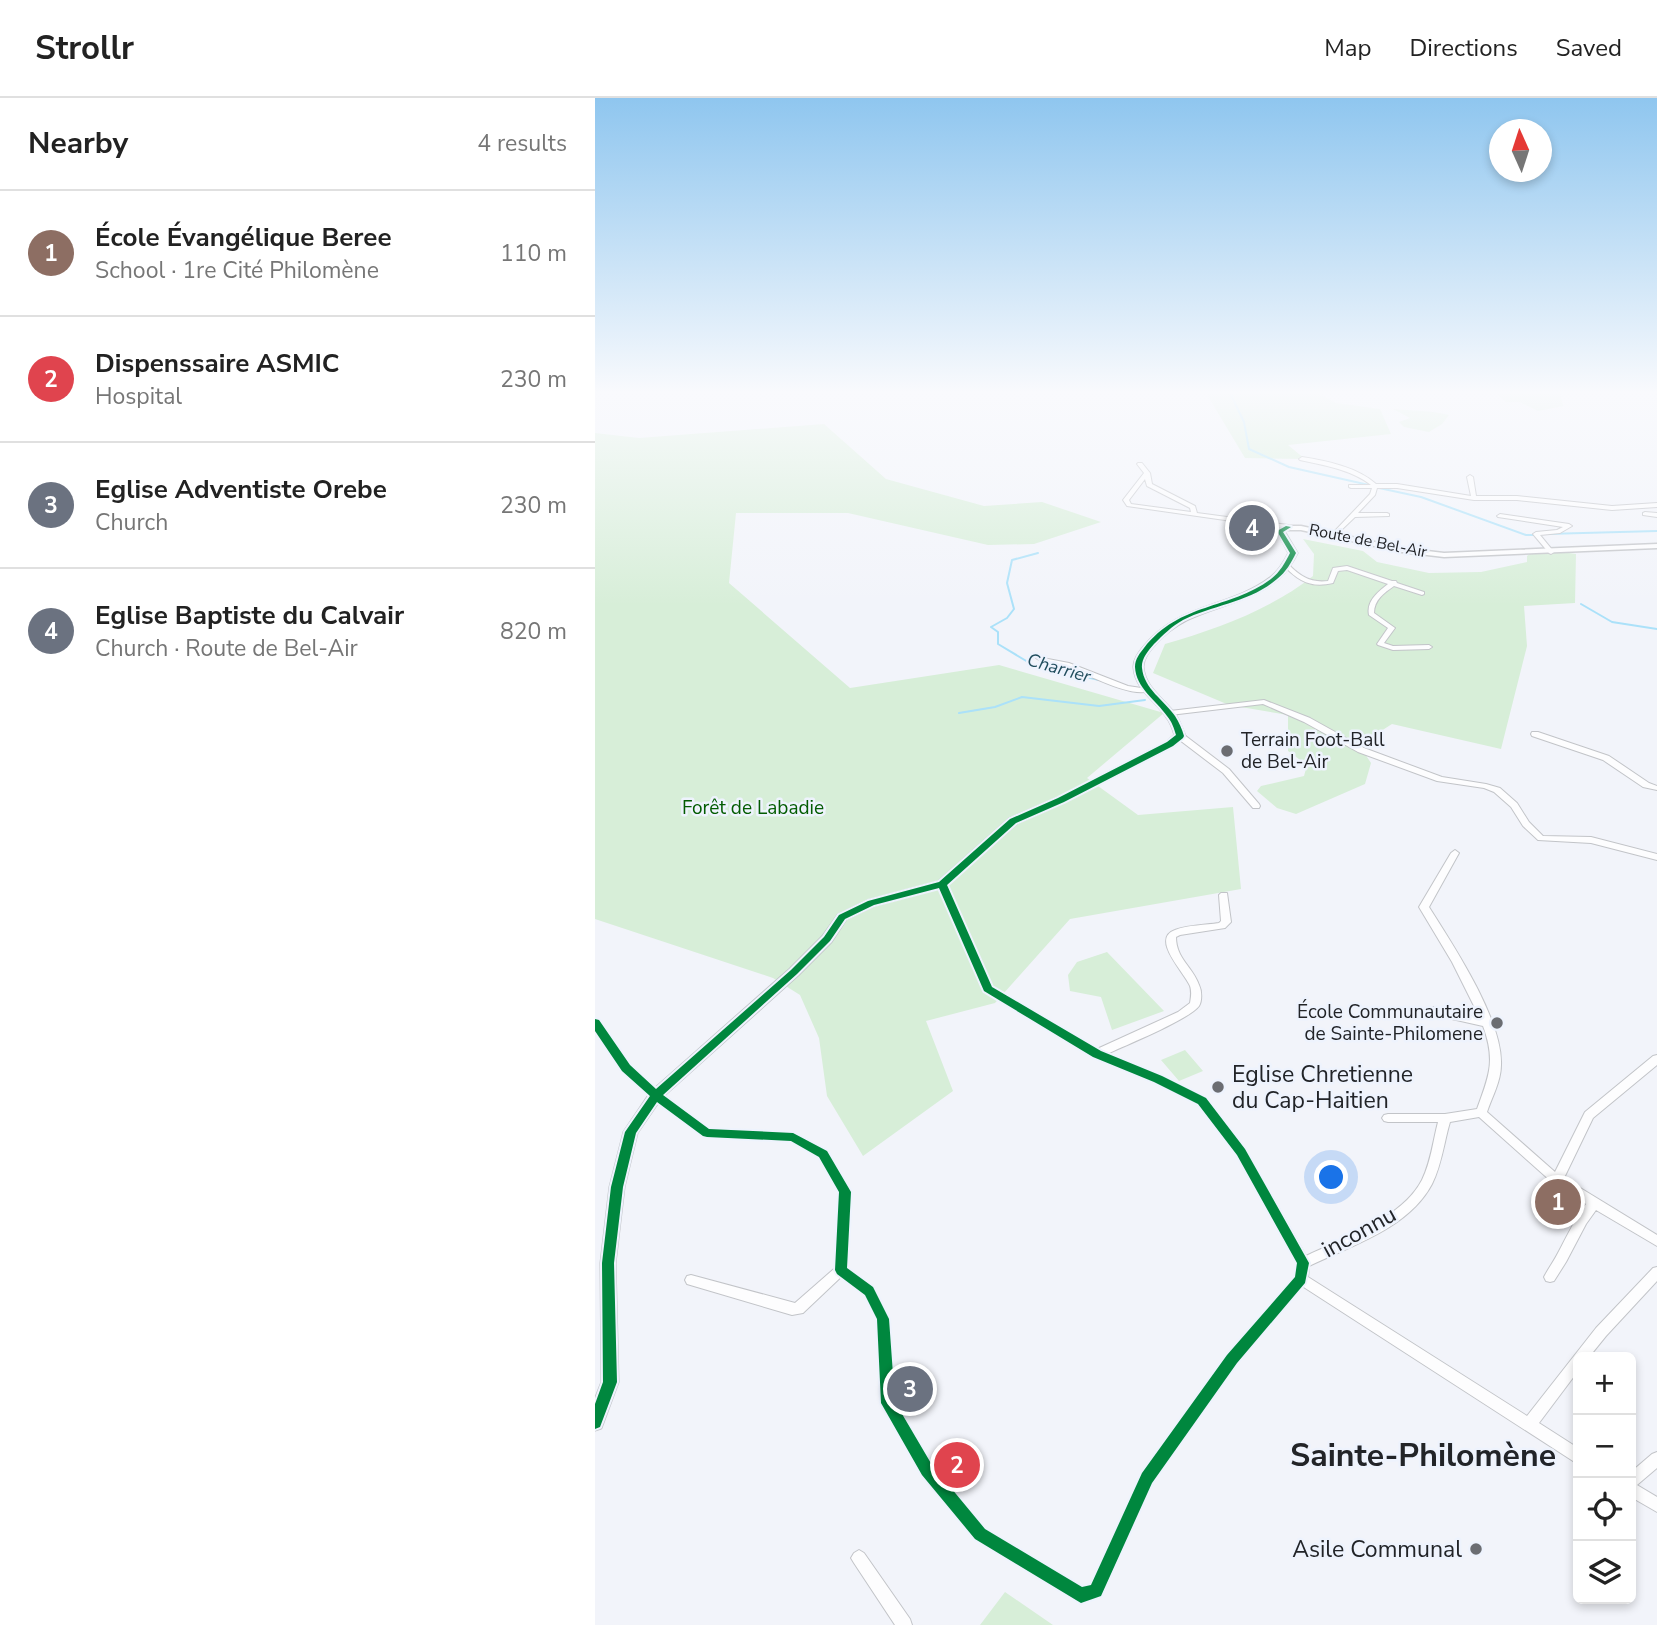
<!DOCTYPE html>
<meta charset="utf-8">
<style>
:root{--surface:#fff;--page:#f2f2f2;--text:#222;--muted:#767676;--line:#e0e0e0;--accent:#db2777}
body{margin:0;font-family:"Nunito Sans",sans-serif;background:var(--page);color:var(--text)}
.controls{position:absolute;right:21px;bottom:21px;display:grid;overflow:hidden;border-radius:10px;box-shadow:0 4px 10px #0003}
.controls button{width:63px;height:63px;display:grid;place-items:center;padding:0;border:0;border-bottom:2px solid var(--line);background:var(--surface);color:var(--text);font:35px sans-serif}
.compass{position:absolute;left:894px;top:21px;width:63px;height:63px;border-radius:50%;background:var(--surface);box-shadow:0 4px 10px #0003;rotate:357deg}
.you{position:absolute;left:737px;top:1080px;width:24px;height:24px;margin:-18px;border:5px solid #fff;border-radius:50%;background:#1a73e8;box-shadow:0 0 0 10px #1a73e833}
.badge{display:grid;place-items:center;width:46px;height:46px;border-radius:50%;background:var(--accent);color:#fff;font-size:23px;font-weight:700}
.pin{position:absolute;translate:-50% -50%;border:4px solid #fff;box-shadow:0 2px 7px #0006}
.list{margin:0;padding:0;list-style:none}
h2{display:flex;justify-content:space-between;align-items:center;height:91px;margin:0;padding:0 28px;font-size:30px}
h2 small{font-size:23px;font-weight:400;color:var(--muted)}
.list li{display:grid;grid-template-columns:46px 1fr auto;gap:21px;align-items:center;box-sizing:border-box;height:126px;padding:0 28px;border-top:2px solid var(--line)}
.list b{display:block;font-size:26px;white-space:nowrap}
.list p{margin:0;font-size:23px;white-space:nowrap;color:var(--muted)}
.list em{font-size:23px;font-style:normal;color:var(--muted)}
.icon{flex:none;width:38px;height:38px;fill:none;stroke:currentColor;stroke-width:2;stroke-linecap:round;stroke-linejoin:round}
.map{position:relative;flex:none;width:1062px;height:1527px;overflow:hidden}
header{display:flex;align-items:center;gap:42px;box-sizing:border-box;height:98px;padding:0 35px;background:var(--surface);border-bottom:2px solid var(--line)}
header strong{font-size:33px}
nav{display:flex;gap:38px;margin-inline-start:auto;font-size:24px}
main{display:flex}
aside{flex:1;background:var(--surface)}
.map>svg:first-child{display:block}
.green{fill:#d7eed8}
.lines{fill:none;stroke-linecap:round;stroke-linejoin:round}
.stream{stroke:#abe1f9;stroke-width:2}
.minor-casing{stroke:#c2c4c8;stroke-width:2}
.tertiary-casing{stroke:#c2c4c8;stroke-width:3}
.minor{fill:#fdfdfe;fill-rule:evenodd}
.tertiary{fill:#fdfdfe;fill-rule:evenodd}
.cycleway-casing{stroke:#eef3fd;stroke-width:4}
.cycleway{fill:#00873e;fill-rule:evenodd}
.poi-dot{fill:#6b6d72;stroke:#eef3fd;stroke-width:2.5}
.labels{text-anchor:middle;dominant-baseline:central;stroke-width:5;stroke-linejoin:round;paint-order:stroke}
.far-street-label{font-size:16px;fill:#222428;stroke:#eef3fd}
.far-water-label{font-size:18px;font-style:italic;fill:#214d5d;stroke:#eef3fd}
.poi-label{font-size:19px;fill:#222428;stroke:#eef3fd;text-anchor:start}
.park-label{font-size:19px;fill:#035c02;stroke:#eef3fd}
.near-poi-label{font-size:23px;fill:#222428;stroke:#eef3fd;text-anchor:start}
.near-street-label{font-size:23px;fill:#222428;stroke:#eef3fd}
.near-district-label{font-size:32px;font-weight:bold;fill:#222428;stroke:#eef3fd}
</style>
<header>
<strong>Strollr</strong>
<nav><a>Map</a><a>Directions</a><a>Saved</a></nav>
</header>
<main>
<aside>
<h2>Nearby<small>4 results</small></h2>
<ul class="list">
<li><span class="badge" style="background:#8d6e63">1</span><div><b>École Évangélique Beree</b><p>School · 1re Cité Philomène</p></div><em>110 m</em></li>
<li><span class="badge" style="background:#e0444e">2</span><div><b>Dispenssaire ASMIC</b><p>Hospital</p></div><em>230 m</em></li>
<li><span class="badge" style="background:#6b7280">3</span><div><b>Eglise Adventiste Orebe</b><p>Church</p></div><em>230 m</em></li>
<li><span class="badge" style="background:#6b7280">4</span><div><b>Eglise Baptiste du Calvair</b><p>Church · Route de Bel-Air</p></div><em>820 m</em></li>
</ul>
</aside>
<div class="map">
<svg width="1062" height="1527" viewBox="0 0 1062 1527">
<rect width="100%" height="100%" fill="#f2f4fa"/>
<path class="green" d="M611,295H723L741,305L785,311L796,336L693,347L710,361L650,360Z
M901,295H965L968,308L943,313L925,304H911Z
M798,311C818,313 835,312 854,317L847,326L834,334L809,329L804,324L815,320Z
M229,326L291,381L389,408L447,404L506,424L439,446L393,447L253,415H141L134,485L255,590L404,567L569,615L492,680L543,717L638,709L646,791L475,821L400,905L331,923L358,993L268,1058L232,998L224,940L205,897L178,880L0,821V335L44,340Z
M708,441L768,453L782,464L834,475L886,474L932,464V458C944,447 966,454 981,456L980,505L929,508L932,548L906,651L797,626L764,647L776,665L770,686L701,716L682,710L662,693L666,688L709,678L712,667L693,653V617L634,607L558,575L570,546C622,531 675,512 718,478L719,456Z
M512,854L569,913L517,932L506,899L475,893L473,877L482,864Z
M590,952L608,973L584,983L566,962Z
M410,1494L458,1527H385Z"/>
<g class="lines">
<path class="stream" d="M635,295L649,324L654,351L694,369L774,387
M784,390L826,399L931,437H941
M951,436L1062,433
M443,455L417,462L412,485L419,511L412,520L396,529L403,534V546L438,567L504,582
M986,506L1017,524L1062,531
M364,615L400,609L427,599L504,608L550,602"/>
<defs>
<path id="minor" d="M707,359C732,363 762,369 781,386H802L876,398L872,379L875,377L878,379L881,398H922L1017,408L1062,405V409L1017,412L922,402H879L802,390H782L780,397L763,415H792L794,416V418L760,419L738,440L736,439V437L775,396L777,390H756L754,389V387H776C757,372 729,367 705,362L704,361Z
M543,365H547L555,375L557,386L600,408L602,415L693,427L696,429L693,431L532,408L528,402L549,375L542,366ZM550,381L552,388L595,410L596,414L536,406L534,402Z
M1050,414L1062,415V419L1048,417V415Z
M905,416L974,426L977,428L965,435L945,437L959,454L956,456L954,455L938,436L941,434L962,432L968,429L903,419L902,418Z
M690,467H694C706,479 716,485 733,483L738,470L752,468L797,483H801L802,485L829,494V496L827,497L799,488C789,495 779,502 779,515L800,530L789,545L798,548L834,547L837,549L834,551L798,552L783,547L782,546L793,530L774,517C771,503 783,494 793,486L752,472L743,473L738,485C717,490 705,484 690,469Z
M444,558L453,561L474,565L533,588L553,591L554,593C536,600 492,576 473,569C462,565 450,567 441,560Z
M669,602L715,620L769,650L847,679L891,686L905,690L922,705L934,724L948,738L996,739L1062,756V762L996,745L943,742L928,728L916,709L899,694L889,690L842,683L763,654L709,624L668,606L575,617L571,615L575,613Z
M937,634H943L1014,658L1054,685L1062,688V692L1048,689L1008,662L937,638L936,636Z
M582,636H588L634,671L664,706L665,708L664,710H658L628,675L582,640L581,638Z
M860,752L864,755L834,809C858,847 908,922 906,967C906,983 897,999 892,1014L960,1074L990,1014L1058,958L1062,957V967L998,1020L969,1080L1062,1137V1148L1001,1112L991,1126L971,1164L959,1183L955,1184L951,1183L949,1179C953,1171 959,1163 963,1155C972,1138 980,1121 991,1106L958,1085L884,1019L855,1024C849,1044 847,1066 837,1086C814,1130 756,1148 714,1168L713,1179L932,1318L1001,1230L1058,1170L1062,1169V1183L1011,1238L994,1259H983V1273L944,1325L983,1350V1365L978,1363L707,1188L642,1265L557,1385L506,1498L486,1505L380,1441L327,1377L286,1305L282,1221L270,1197L246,1179L208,1215L197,1217L92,1186L90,1182L92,1178L96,1177L200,1205L240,1170L244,1094L224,1059L196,1043L108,1038L57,1000L27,973L0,933V921L4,922L35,967L65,994L114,1031L198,1035L232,1053L256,1094L252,1170L278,1189L294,1221L300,1304L337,1367L390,1431L487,1489L496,1487L547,1375L632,1257L700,1179L702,1165L642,1057L603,1006L559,984L498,959L389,893L343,786L347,783L351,786L397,889L502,951L583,914L595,905C596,899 597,894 595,888C590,875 555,841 580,832C592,827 611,827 624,825L626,823L624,797L626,795H632L636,824L630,830L585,837L581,839C581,861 598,869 604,887C607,893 607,903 604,908C595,921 529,948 512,956L567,978L611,1000L650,1051L711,1158C748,1140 807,1121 827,1082C836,1064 838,1043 843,1024H793L789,1023L787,1020L789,1017L793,1016H850L882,1011C894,978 901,963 888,928L839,917L835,915L834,913L835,911L839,909L885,920L857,864L824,809L856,755Z
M1062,1354V1370L1042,1387L1062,1399V1414L1036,1399V1374L1057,1356Z
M264,1452L269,1455L315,1521L317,1527H300L259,1465L256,1460L259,1455Z"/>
<path id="tertiary" d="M688,428H706L807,450L849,455L1062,446V450L849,459L807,454L706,432H690L689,433L702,455C694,471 685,481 670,490C631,513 593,510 560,546C554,553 547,561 548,570C550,591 570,602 581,618C585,625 587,631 590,638L578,648L469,704L422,725L351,788L280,807L251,821L236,844L203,877L66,1000L42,1035L29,1089L20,1165L23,1284L6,1330L0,1332V1302L7,1284L6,1165L15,1089L29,1034L56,994L195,871L228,838L243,817L272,803L343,784L414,721L463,700L572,644L580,637C578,630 576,624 571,618C560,602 540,590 539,569C539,561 544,555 548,550C583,505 634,511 675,480C684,474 689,465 694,455L682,433Z"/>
</defs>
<use href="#minor" class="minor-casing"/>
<use href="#tertiary" class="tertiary-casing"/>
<use href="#minor" class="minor"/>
<use href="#tertiary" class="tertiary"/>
<defs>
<path id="cycleway" d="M691,428L696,429L688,434L701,455C696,465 691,474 682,481C656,504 618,507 588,522C577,528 568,537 559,546C553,553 546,561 547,570C549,591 569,602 580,618C584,624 587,631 589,638L588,640L578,648L469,704L421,725L352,787L397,889L506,953L567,978L611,1000L650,1051L714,1165L710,1185L642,1265L557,1385L506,1498L486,1505L481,1502L380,1441L327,1377L286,1305L282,1221L270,1197L242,1176L240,1172L244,1094L224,1059L196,1043L112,1039L108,1038L62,1004L41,1035L28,1089L19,1165L22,1284L5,1329L0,1331V1306L8,1284L7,1165L16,1089L30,1034L55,998L27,973L0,933V921L4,922L35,967L61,991L196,872L229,839L244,817L273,803L344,784L415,721L463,700L572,644L581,637C579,630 577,624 572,618C561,602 541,590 540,569C540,561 545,555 549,550C585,504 634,512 676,481C685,474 690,465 695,455L682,433ZM344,790L389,893L498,959L559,984L603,1006L642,1057L702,1165L700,1179L632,1257L547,1375L496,1487L487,1489L390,1431L337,1367L300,1304L294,1221L278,1189L252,1170L256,1094L232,1053L198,1035L114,1031L68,997L202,876L235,843L250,821L279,807Z"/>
</defs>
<use href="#cycleway" class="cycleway-casing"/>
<use href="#cycleway" class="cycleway"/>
</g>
<linearGradient id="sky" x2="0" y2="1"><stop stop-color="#8fc6ef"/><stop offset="0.58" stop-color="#f9fafd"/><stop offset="1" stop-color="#f9fafd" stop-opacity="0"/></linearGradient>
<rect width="1062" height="508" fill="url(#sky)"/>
<g class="poi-dot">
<circle cx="632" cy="653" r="7"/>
<circle cx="902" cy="925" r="7"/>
<circle cx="623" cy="989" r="7"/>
<circle cx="881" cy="1451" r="7"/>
</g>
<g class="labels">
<g class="far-street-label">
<text transform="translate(773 443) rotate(11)">Route de Bel-Air</text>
</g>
<g class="far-water-label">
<text transform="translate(464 570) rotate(16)">Charrier</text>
</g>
<g class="poi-label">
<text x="646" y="642">Terrain Foot-Ball<tspan x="646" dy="22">de Bel-Air</tspan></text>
<text x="888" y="914" text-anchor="end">École Communautaire<tspan x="888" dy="22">de Sainte-Philomene</tspan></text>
</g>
<g class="park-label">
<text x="158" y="710">Forêt de Labadie</text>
</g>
<g class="near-poi-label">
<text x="637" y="976">Eglise Chretienne<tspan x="637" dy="26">du Cap-Haitien</tspan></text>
<text x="867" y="1451" text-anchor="end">Asile Communal</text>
</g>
<g class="near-street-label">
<text transform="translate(764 1134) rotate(-29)">inconnu</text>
</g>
<g class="near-district-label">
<text x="828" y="1357">Sainte-Philomène</text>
</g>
</g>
</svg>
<div class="controls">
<button>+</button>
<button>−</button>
<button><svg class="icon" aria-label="locate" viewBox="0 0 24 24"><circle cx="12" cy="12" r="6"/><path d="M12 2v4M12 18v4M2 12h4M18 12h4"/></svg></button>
<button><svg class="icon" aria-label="layers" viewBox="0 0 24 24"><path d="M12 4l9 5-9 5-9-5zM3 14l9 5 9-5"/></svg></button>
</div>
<svg class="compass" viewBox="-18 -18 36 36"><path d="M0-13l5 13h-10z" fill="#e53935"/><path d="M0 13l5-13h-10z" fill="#767676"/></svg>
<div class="you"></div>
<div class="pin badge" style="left:963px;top:1104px;background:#8d6e63">1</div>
<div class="pin badge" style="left:362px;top:1367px;background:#e0444e">2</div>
<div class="pin badge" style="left:315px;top:1291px;background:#6b7280">3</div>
<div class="pin badge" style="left:657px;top:430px;background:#6b7280">4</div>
</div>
</main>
